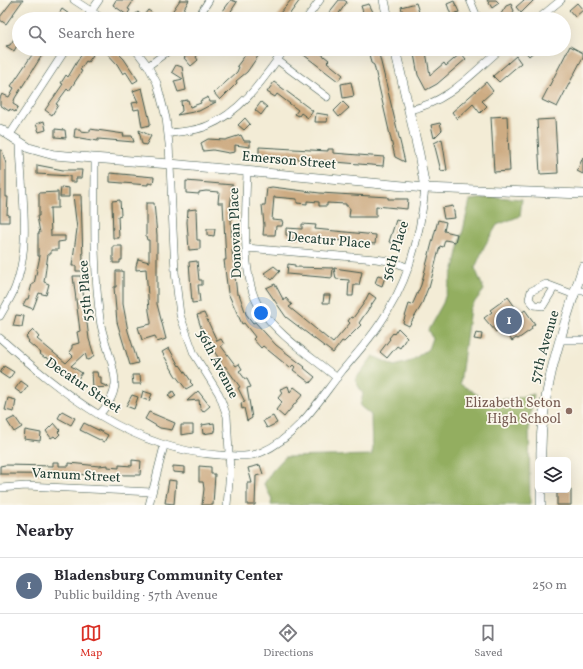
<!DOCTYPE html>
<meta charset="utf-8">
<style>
:root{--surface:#fff;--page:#f2f2f3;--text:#2b2b33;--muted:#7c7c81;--line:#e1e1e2;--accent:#d93025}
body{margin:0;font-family:Vollkorn,serif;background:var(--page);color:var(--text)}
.controls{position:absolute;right:12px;bottom:12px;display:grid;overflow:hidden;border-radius:6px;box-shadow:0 4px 16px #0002}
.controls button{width:36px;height:36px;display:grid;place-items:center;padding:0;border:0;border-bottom:1px solid var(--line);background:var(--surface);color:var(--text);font:20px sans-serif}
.you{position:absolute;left:261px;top:313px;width:14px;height:14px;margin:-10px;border:3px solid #fff;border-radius:50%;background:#1a73e8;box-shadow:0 0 0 6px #1a73e833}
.badge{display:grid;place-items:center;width:26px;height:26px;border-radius:50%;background:var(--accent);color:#fff;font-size:13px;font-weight:700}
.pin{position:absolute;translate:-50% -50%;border:2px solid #fff;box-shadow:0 1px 4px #0006}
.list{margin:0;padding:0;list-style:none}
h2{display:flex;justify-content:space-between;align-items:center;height:52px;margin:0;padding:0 16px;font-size:17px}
h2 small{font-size:13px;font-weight:400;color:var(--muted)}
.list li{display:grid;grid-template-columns:26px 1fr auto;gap:12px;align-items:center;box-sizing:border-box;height:56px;padding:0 16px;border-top:1px solid var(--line)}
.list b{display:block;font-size:15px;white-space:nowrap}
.list p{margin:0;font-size:13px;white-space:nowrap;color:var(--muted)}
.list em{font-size:13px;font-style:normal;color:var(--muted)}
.icon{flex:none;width:22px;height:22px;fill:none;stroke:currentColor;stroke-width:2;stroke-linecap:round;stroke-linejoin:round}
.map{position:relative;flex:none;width:583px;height:505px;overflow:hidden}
.search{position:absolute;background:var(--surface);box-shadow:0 4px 16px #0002;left:12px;right:12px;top:12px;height:44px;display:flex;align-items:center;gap:10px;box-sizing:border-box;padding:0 14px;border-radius:22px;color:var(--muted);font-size:15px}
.sheet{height:108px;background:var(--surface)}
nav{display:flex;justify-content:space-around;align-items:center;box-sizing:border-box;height:56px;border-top:1px solid var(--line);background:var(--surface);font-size:11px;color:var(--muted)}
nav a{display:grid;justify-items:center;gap:2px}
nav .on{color:var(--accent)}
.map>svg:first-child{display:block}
.forest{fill:#93ae60;stroke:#59764a}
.building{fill:#cdac83}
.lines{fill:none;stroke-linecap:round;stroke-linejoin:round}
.minor-casing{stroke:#3f574c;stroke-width:8}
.tertiary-casing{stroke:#3f574c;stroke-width:10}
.minor{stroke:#fff;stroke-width:7}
.tertiary{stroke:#fff;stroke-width:9}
.education-dot{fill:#8d6e63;stroke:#fbf7ec;stroke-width:1.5}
.labels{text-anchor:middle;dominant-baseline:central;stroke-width:3.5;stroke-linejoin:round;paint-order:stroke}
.street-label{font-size:14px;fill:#1f3d34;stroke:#fbf7ec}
.education-label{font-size:14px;fill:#785e54;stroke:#fbf7ec;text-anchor:end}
</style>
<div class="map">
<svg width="583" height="505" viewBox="0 0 583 505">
<rect width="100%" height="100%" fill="#fbf7ec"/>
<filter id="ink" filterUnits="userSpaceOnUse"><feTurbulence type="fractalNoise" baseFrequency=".025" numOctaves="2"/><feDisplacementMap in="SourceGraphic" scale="8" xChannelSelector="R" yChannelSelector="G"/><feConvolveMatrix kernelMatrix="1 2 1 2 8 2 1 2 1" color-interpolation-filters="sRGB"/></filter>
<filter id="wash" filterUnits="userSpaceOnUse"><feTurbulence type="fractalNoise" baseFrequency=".012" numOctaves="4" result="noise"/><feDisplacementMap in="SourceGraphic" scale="16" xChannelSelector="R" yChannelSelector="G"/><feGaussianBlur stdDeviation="0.9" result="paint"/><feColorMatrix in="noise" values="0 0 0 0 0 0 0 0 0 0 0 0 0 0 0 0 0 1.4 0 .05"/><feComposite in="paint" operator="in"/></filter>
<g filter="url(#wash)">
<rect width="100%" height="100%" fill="#f3ecd6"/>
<path class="forest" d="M495,197L522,199L520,216L497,225L484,247L475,268L484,290L470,308L460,384L486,400L510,399L534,394L529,422L530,505H271L272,499L264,484L272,471L285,457L372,455L371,415L360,406L363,394L355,380L373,356L395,366L411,361L428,349L432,338L428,330L443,303L455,265L470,200Z"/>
<g id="blocks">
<path class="building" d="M13,0H23L6,24L0,20V17Z
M116,0H134L128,9L130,10L127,15L113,5Z
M180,0H189L178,19H167Z
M231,0L237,2L226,19H217Z
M291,0H300L286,19H275Z
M339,0H344L347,2L335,19H324Z
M487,0H496L499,3L492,8Z
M524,0H534L521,13L516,7Z
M454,1L459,12L451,15L447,4Z
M416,3L419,12L404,16L401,7Z
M577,3L583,10L575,17L569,10Z
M369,4L373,12L364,15L361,6Z
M511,4L514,11L509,19H502L499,17L506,6Z
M62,9L69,14L66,19L57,17Z
M148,10L151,12L157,19H141Z
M138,12L142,16L140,19H130Z
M14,39L19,42L14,51L6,46L10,45Z
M570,46L583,53V57L557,107L542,100Z
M36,49H46L15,98L13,104L18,107L15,112L10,109L9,111L0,105V98L2,94L9,97L14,88L11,86Z
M109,49H114L124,59L138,80L133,83L126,72L123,74L117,64L106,52Z
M194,49H202L196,57L198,60L191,66L184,58Z
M250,49H263L247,72L236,81L237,83L220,100L214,93L237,72L239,67L237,66Z
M296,49H315L329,60L327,62L343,75L338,81Z
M368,49H375L376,55L379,54L405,162L395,157L374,65L371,63Z
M413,49H422L423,53L426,52L430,75L444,63L446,66L461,53L466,59L437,84L426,90L418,75Z
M523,49H537L529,56Z
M86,50L93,55L88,62L86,61L80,70L82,71L69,91L67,89L56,104L58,105L52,115L45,110L63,84L61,83L66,75L68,77L81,55Z
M516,56L521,63L499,82L493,76Z
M176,65L182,67L186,90L178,92L174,81L183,79L172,72Z
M274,82L313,111L308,118L301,113L299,116L295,114L298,110L277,94L275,97L267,92Z
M351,82L354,96L343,98L341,84Z
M486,82L493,91L482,101L487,106L480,113L473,104L457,119L452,112Z
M142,88L150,122V125L142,127L139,109L134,110L132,103L138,102L133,91Z
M208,97L210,102H216L199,111L177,115L182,111L181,101L188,100L190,107L201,103L200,101Z
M261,102L267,107L261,115L255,110Z
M343,102L349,108L339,117L334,111Z
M316,113L328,115L327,122H315Z
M507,116L510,171L494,172L491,117Z
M245,118L250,124L244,130L238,125Z
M555,119L558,173L540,174L537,120Z
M44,121L46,130L39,132L36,124Z
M440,123L442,130L434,138L431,125Z
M55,129L65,130L66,138L55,137Z
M75,129H80V131L90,132V129L124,134L123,136H132L134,142L98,139V141L74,137Z
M139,130L151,136L146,145L142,144Z
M241,135L244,141H250V147L235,145V152L229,153L213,150L203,151L201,143L208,139L225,140Z
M442,139L447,170L441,171L434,143Z
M259,147L328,151V149H333V153L384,157L383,166L264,156V155L259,154Z
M0,150H2L6,164V197H8L7,215H9V222H0Z
M583,157V174L577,171Z
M37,165L63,170H82L81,178H76V182H70V176L37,174Z
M110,173L154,177L153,184L148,183V185L110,182Z
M186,181L233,185L230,207L231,213H233V218H231L232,244H234V250H232L237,294H239L246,314L253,323L255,322L276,345L305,367L304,368L315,377L310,383L293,370L295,367L293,365L290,368L263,346L261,348L253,339L255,337L244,323L242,324L228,293L224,260H226L223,203H218L219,192L206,191L199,192V194L186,193Z
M61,187L69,188V197H60Z
M272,187L320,193L388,197V199H408L407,209L376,206V217H349L350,209L348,206H346V204L327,203V206H319V202L307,201V204L297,203V199L274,197L272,220L283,221L282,226H276L275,235H263L264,225L262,205H265L267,188Z
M58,192V208H50L51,236H65V241L58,242V250H51V254H48L44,282L49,284L46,295L39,293L33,309L23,305L26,299H28L32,284H34L40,256H38V233H40L37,216H39V193Z
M73,195H81L83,261H88V265L83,266V271H76V266H72L77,229Z
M120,200L121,215L118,216L119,238H113L112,201Z
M146,203H154L157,235V304L166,339L157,342L155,336L142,340L138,327L151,324V322L149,311L146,269L136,270V266L138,259L149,262V240H147L146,236Z
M453,206L455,218L444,219L442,208Z
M196,209L197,240H200V249L189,250L187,222L188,210Z
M396,220L406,223L404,230H402L397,245L389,242Z
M438,220L446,222L444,231L457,234L455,242L445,240L443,247L440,246L429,288H428L421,306L409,326L403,323L409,304L412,305L414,301L421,285Z
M302,224L316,225L315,229L376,235L375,244L312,238V240L289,238L290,236L286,235V228L302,229Z
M207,229H215L214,236L207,235Z
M113,246H122V260H120V263H113Z
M197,261L199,280H202V285H198L200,302L192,303L189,262Z
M288,264L295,265V267L333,268L332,278L287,274Z
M274,266L280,271L272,280L264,273Z
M334,268L362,272L359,285H354L353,296H348L349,280L336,279Z
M116,271H123V304L128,331L138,363L130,365L117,322L114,287H116Z
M378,275L385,277L382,286L375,283Z
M73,276H81L89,339L94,355L91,359L87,360L85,353L71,366L82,373L77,380L46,357L45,358L40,354L41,353L28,342L29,341L26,337L33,330L39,337L37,339L66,363L73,356L69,352L72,348V345L79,343L77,332L80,331Z
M275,284L284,301L286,298L292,305L289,307L333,343L350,323L348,321L351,317L353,318L364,303L369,293L376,298L359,323L361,325L344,342L342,341L333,353L286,317L266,288Z
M324,295H330L329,303H323Z
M508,297L520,314L525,310L535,324L531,327L532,329L518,339L516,338L512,341L503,327L496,332L484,318L492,312L490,310Z
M204,313L217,341L221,339L224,344L221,346L236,366L239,364L242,369L239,371L245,379H247L251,387L247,388L252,418L247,421L244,408L242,409L241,403L245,402L238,388L240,387L225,366L223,368L220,364L221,362L203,334L197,315Z
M16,315L24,316L22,327L13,326Z
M398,328L407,337L400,348L397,346L387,358L380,352L390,339L389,338L393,333L394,334Z
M476,333L482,334L481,340L474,339Z
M169,348L179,366L180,365L191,381L190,382L193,385L186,389L175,375L162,352Z
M4,366L14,372L9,379L0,373Z
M92,372H97L98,377H101V384L109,387L93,388Z
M132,375H140L141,384H133Z
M21,381L28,386L22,394L15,389Z
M288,386L290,392L294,387L303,394L284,417L276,410L282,402L278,398L282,393L280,389Z
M143,391L152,394L149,401L141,398Z
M173,391L176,396L171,399L168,395Z
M198,391L210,406L203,412L200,408L199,400L187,401Z
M132,395L138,397L134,409L126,406Z
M8,398L16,400L14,412L5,410Z
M62,411L75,418L71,425L58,418Z
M149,412L175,423L172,430L160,428L145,419Z
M273,416L277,423L267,428L263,421Z
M15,417L22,427L14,432L7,421Z
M54,423L60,430L58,432L60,434L56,438L54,436L51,438L46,431Z
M84,423L108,435L104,442L80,430Z
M214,423L215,432L203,434L202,425Z
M181,425H193V433L181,435Z
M25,430L41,433L40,441L24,439Z
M132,460L141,461L140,475L0,474V466L5,465L53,466V462H59V466H69V463L99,466L108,465V467L119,468V465L132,466Z
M260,465L263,474L256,476L255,505H247V483H252L248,468Z
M173,466L185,467V473L173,472Z
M199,466L211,467V474H215L213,505H202L204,489L203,482H199Z
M169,480L176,481L174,504L165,503Z
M557,490H571V505H557Z"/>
</g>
</g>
<g filter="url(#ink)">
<use href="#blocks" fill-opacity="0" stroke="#3f574c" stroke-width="1"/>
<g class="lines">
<defs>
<path id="minor" d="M74,0L103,19
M470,0L478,19
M86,19L99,0
M197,19L209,0
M306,19L320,0
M538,19L561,0
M135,49L148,66L157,83L166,118L169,144L175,272L180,315L194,354L219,394L227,416L230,471L227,505
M277,60L327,97
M148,66L171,49
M409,110C449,102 471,74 501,49
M168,133C181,132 195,131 207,126C242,112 264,78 285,49
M9,136L66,49
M95,158C95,211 93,266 100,319C102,339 116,366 115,384C114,397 107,406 99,415
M247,172C246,208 240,278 260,308C278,336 311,356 337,378
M247,248L376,259L395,262L408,268
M554,288L543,306L534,305L529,299L531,291L546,284L575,295
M576,291H583
M0,316C5,307 11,298 15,288C32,244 21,190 20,144
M0,338C63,394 131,450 220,455C234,456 249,458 262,452C298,436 319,400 342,371C359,351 376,332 389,309C411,273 421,230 425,188
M561,340H583
M0,488L26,486L152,492
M149,505L164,446"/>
<path id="tertiary" d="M384,0L388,19
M395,49L419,154L425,188
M0,129L29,148L54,155L170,164L425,188L583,194
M541,460C539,394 563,329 583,267
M541,505V490"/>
</defs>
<use href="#minor" class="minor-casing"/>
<use href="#tertiary" class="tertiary-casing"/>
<use href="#minor" class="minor"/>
<use href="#tertiary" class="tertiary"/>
</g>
</g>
<circle class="education-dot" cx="569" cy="411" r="4"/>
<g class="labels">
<g class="street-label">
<text transform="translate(289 161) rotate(5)">Emerson Street</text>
<text transform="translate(236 233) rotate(-92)">Donovan Place</text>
<text transform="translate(329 241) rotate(5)">Decatur Place</text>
<text transform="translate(396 251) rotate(-73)">56th Place</text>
<text transform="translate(86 291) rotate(-94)">55th Place</text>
<text transform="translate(545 347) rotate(-74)">57th Avenue</text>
<text transform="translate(217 364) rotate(63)">56th Avenue</text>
<text transform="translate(83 386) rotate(34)">Decatur Street</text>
<text transform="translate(76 476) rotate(3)">Varnum Street</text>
</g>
<g class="education-label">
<text x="561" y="403">Elizabeth Seton<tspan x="561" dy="16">High School</tspan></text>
</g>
</g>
</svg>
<div class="controls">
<button><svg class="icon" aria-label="layers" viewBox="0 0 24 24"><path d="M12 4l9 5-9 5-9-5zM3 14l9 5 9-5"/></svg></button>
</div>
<div class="you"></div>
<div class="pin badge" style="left:509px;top:321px;background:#5c6f8a">1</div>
<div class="search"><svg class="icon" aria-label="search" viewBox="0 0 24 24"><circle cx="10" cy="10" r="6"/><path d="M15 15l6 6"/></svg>Search here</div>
</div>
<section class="sheet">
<h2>Nearby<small></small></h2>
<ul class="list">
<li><span class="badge" style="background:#5c6f8a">1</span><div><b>Bladensburg Community Center</b><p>Public building · 57th Avenue</p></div><em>250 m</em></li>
</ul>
</section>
<nav>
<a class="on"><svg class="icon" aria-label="map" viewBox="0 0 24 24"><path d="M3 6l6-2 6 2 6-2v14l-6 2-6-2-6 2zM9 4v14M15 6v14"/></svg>Map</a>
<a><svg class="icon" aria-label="directions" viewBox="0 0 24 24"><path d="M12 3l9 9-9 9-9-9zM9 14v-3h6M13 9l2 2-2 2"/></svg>Directions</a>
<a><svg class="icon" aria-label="saved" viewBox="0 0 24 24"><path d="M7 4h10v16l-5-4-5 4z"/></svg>Saved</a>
</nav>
